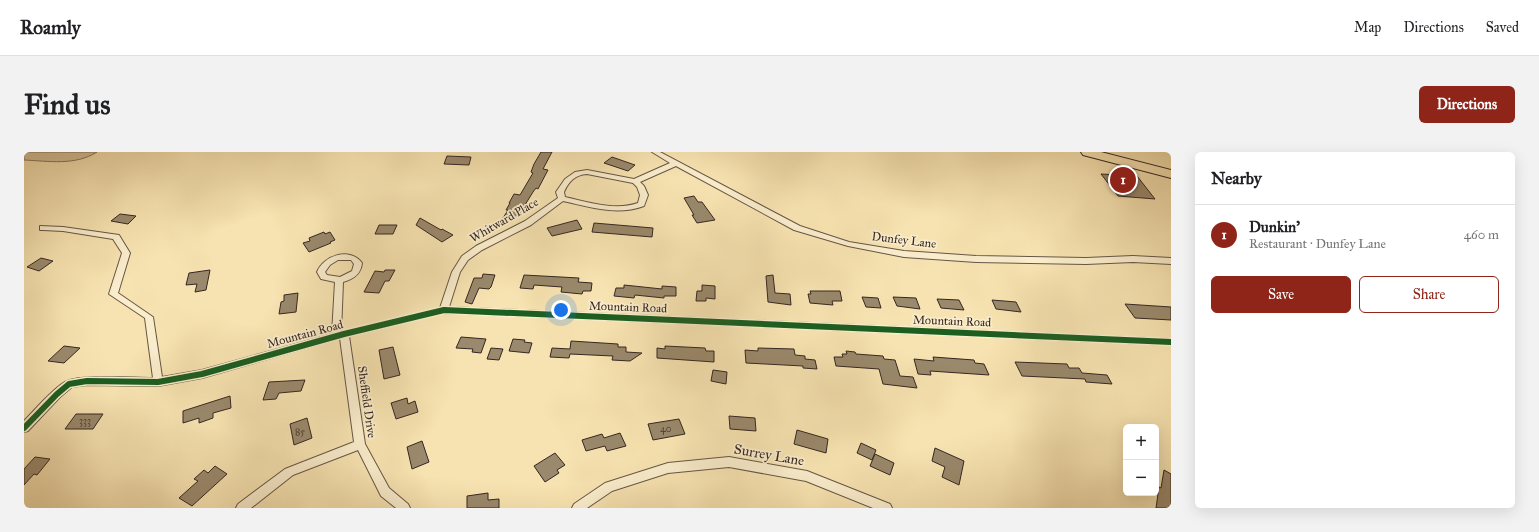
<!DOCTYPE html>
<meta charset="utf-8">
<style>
:root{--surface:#fff;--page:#f2f2f2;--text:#202124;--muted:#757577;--line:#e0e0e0;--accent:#8f2418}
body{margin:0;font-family:"IM FELL Great Primer",serif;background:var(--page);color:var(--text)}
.controls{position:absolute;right:12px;bottom:12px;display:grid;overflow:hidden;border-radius:6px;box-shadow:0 4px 16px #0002}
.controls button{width:36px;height:36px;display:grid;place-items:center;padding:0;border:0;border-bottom:1px solid var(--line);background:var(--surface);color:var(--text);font:20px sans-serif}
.you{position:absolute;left:537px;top:158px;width:14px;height:14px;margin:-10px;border:3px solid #fff;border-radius:50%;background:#1a73e8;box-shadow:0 0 0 6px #1a73e833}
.badge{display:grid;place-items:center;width:26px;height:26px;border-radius:50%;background:var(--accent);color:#fff;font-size:13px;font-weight:700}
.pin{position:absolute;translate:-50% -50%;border:2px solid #fff;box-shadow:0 1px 4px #0006}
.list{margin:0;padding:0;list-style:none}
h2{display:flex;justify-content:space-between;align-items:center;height:52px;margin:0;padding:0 16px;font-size:17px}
h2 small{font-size:13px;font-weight:400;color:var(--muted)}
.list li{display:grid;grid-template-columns:26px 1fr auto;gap:12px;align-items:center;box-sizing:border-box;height:60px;padding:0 16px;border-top:1px solid var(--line)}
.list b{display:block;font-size:15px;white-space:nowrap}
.list p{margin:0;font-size:13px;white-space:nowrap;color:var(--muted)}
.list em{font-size:13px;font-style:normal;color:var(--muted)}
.actions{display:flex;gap:8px;padding:12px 16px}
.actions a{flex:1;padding:9px 0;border:1px solid var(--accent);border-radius:6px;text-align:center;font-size:14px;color:var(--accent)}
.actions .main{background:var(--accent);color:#fff}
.map{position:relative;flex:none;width:1147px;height:356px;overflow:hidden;border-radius:6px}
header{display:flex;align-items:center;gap:24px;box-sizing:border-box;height:56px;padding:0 20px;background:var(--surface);border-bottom:1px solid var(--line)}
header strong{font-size:19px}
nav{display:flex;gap:22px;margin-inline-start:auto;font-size:14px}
.intro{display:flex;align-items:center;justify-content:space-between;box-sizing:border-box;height:96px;padding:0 24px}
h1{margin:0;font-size:28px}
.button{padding:10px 18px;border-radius:6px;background:var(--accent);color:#fff;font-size:14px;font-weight:700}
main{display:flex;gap:24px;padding:0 24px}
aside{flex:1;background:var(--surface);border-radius:6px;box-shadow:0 4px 16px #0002}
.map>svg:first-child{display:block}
.green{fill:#d6c399;stroke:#86755e}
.building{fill:#9a896c;stroke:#352722}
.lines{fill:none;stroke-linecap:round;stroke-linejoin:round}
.street-casing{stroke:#665646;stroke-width:2}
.highway-casing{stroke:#352722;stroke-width:2}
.street{fill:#faedcc;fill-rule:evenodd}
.highway{fill:#f7e3b1;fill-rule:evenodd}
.cycleway-casing{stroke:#faedcc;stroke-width:9}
.cycleway{stroke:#1b5e20;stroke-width:6}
.labels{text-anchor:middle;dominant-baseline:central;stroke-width:3.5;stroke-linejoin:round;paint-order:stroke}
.number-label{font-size:10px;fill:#4e4034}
.street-label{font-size:12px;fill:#352722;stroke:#faedcc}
.near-street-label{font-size:14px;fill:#352722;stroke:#faedcc}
</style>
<header>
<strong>Roamly</strong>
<nav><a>Map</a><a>Directions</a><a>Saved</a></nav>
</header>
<div class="intro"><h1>Find us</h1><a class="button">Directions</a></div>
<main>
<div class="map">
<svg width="1147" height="356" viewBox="0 0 1147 356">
<rect width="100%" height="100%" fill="#f7e3b1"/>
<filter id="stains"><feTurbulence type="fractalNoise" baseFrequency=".005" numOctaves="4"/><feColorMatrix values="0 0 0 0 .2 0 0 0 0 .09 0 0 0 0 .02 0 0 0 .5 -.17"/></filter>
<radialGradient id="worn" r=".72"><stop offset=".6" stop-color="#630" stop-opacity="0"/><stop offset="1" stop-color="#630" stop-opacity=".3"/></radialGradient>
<path class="green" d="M0,0H73C51,14 24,9 0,8Z"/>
<path class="building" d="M517,0H528L519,17L524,18L514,37L512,36L509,40L496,61H494L490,68L479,66L484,58H482L486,51H485L490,42L496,43L509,21L507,20L510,12Z
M423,4L447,5L445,13L420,12Z
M588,5L611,13L604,19L580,11Z
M1077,22L1113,24L1131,47L1094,44Z
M670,44L674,50H678L691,68L673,71L668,63H670L660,46Z
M96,62L112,64L104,72L87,69Z
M396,66L417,78L418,77L429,83L418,90L392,73Z
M553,68L558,77L528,84L523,76Z
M570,71L629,76L628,85L568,80Z
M355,73H373L369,82H351Z
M300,80L301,82L306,80L311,88L306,90L307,91L285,100L279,91L286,89L285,86Z
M17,106L29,109L15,119L3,115Z
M186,118L182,138L171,140L173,132L162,133L165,121Z
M361,118H371L365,129H361L355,141L340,140L351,119L360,120Z
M459,122L471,123L467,135L465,137L455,136L448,152L441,150L450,126H458Z
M500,123L555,126L554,130L568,131L567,139H559L558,142L537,140L538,135L510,133L509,137L496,136Z
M749,123L751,141L766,142L767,153L744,150L742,124Z
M600,133L638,137V134L652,135V144H640V146L611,143L610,146L590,144L592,136H600Z
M678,133L691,134V147L682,146V149H672L673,139H678Z
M786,139H816L818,149H808L809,153L786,151L784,142H787Z
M274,141L272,160L255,162L257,150L260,149V143Z
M838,145L854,146L857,156L842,155Z
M869,145L892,146L896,157L873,154Z
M913,147L935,148L940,158L917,156Z
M968,148L992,150L997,160L972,157Z
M1101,152L1147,155V168L1111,166Z
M437,185L462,187L457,201L448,200L449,197L432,196Z
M489,187L501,188L500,190L508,191L505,201L485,199Z
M547,189L594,192V195H602V200L618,201L606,209L588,208L589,204L546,202L545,206L526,205L528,196L546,197Z
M40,194L56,196L40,211L24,209Z
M641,194L681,196L682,199H690V210L633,206V196L641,197Z
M369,195L376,223L360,227L355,198Z
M467,196L479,197L475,208L463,207Z
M734,196L770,197L771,203L781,204V207L791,208L793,217L779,216V214L722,211L721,198L734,199Z
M822,199L831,200L832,202L859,204L860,207L871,208L876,224L889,225L893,236L859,232L855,217L812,214L810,205H819L818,202H823Z
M909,205L950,208L951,211L960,212L965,223L906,219L907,223L894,222L890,207L910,209Z
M991,210L1043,212L1045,216H1055L1058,221L1083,223L1088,232L1062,230L1061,227L998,224Z
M689,218L703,220L702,232L687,229Z
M281,228L277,239L255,241L252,247L239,248L245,230Z
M206,244L207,256L189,261V266L175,271V266L159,271V259Z
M383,246L384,252L391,249L394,260L372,267L367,251Z
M52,262H79L69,277H41Z
M705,264L731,266L732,279L706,277Z
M283,266L288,286L270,293L266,272Z
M655,267L661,282L629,288L624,272Z
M773,278L804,287L802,301L770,292Z
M596,281L602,294L583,299L581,294L562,299L558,288L578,282L580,286Z
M398,289L405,310L388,317L383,295Z
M837,291L852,298L848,308L833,301Z
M911,296L940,309L935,333L918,325L921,315L908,309Z
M531,301L541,313L533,318L535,321L521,330L510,314Z
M851,302L870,311L866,323L846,314Z
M11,305L26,307L13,323L10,322L0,333V317Z
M191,314L203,322L168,354L155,346L174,329L170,327L180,318L184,321Z
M1140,318L1147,322V356H1132L1135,335L1137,336Z
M464,341V348L475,347V356H443V344Z"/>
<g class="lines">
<defs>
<path id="street" d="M628,0H636L776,74L825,90L880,99L952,104L1062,106L1109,104L1147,106V112L1109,110L1062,112L952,110L880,105L824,94L770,78L652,14L616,30L620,34L624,43L620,54C593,64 566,55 539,49L507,73L458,98L444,108L436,120L425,155L1147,187V193L420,161L325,184L341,292L365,336L384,352L386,356H372L357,344L334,298L269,323L227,356H212L214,352L261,317L330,290L316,186L178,226L134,234L63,233L48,235L36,245L4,279L0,280V269C10,259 30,235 43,229C59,222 109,226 129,226L121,166L85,142L98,101L89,87L39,79L19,78H16V74L39,75L95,83L106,101L94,141L129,165L138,225L178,218L308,182L311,130L297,127L293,120C300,103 326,95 338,111C337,122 330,127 319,130L317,180L416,156L428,120L438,104L452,94L501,69L534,46L532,40L541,27L551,20L563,18L610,27L646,11ZM563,22L609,31L613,35L616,43L614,51C591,59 564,50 541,45L540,40C545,29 551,23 563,22ZM314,108H327L330,112L328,119L316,125L303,123L301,120L306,113Z
M705,305L783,319L866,352L868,356H849L782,329L705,315L644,321L588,339L563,356H548L550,352L581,331L644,311Z"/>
<path id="highway" d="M1057,0H1077L1147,18V26L1059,3Z"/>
</defs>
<use href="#street" class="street-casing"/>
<use href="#highway" class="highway-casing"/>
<use href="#street" class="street"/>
<use href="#highway" class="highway"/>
<defs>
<path id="cycleway" d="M0,276L33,242L45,232L63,229L134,230L178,222L320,182L420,158L1147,190"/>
</defs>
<use href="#cycleway" class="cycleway-casing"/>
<use href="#cycleway" class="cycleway"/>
</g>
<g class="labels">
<g class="number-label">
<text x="61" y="269">333</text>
<text x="642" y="277">40</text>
<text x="276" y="280">85</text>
</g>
<g class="street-label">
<text transform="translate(480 68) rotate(-30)">Whitward Place</text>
<text transform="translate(880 88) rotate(7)">Dunfey Lane</text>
<text transform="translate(604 155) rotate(2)">Mountain Road</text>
<text transform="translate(928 169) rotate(2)">Mountain Road</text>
<text transform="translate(281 182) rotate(-15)">Mountain Road</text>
<text transform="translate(343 250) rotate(82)">Sheffield Drive</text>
</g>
<g class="near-street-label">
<text transform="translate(745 303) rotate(10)">Surrey Lane</text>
</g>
</g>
<rect width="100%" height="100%" filter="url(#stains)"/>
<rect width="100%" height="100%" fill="url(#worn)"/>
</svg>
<div class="controls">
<button>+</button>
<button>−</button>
</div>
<div class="you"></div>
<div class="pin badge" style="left:1099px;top:28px">1</div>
</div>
<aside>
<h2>Nearby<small></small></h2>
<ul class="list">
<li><span class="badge">1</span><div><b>Dunkin'</b><p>Restaurant · Dunfey Lane</p></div><em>460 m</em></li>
</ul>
<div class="actions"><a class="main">Save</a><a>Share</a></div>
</aside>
</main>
